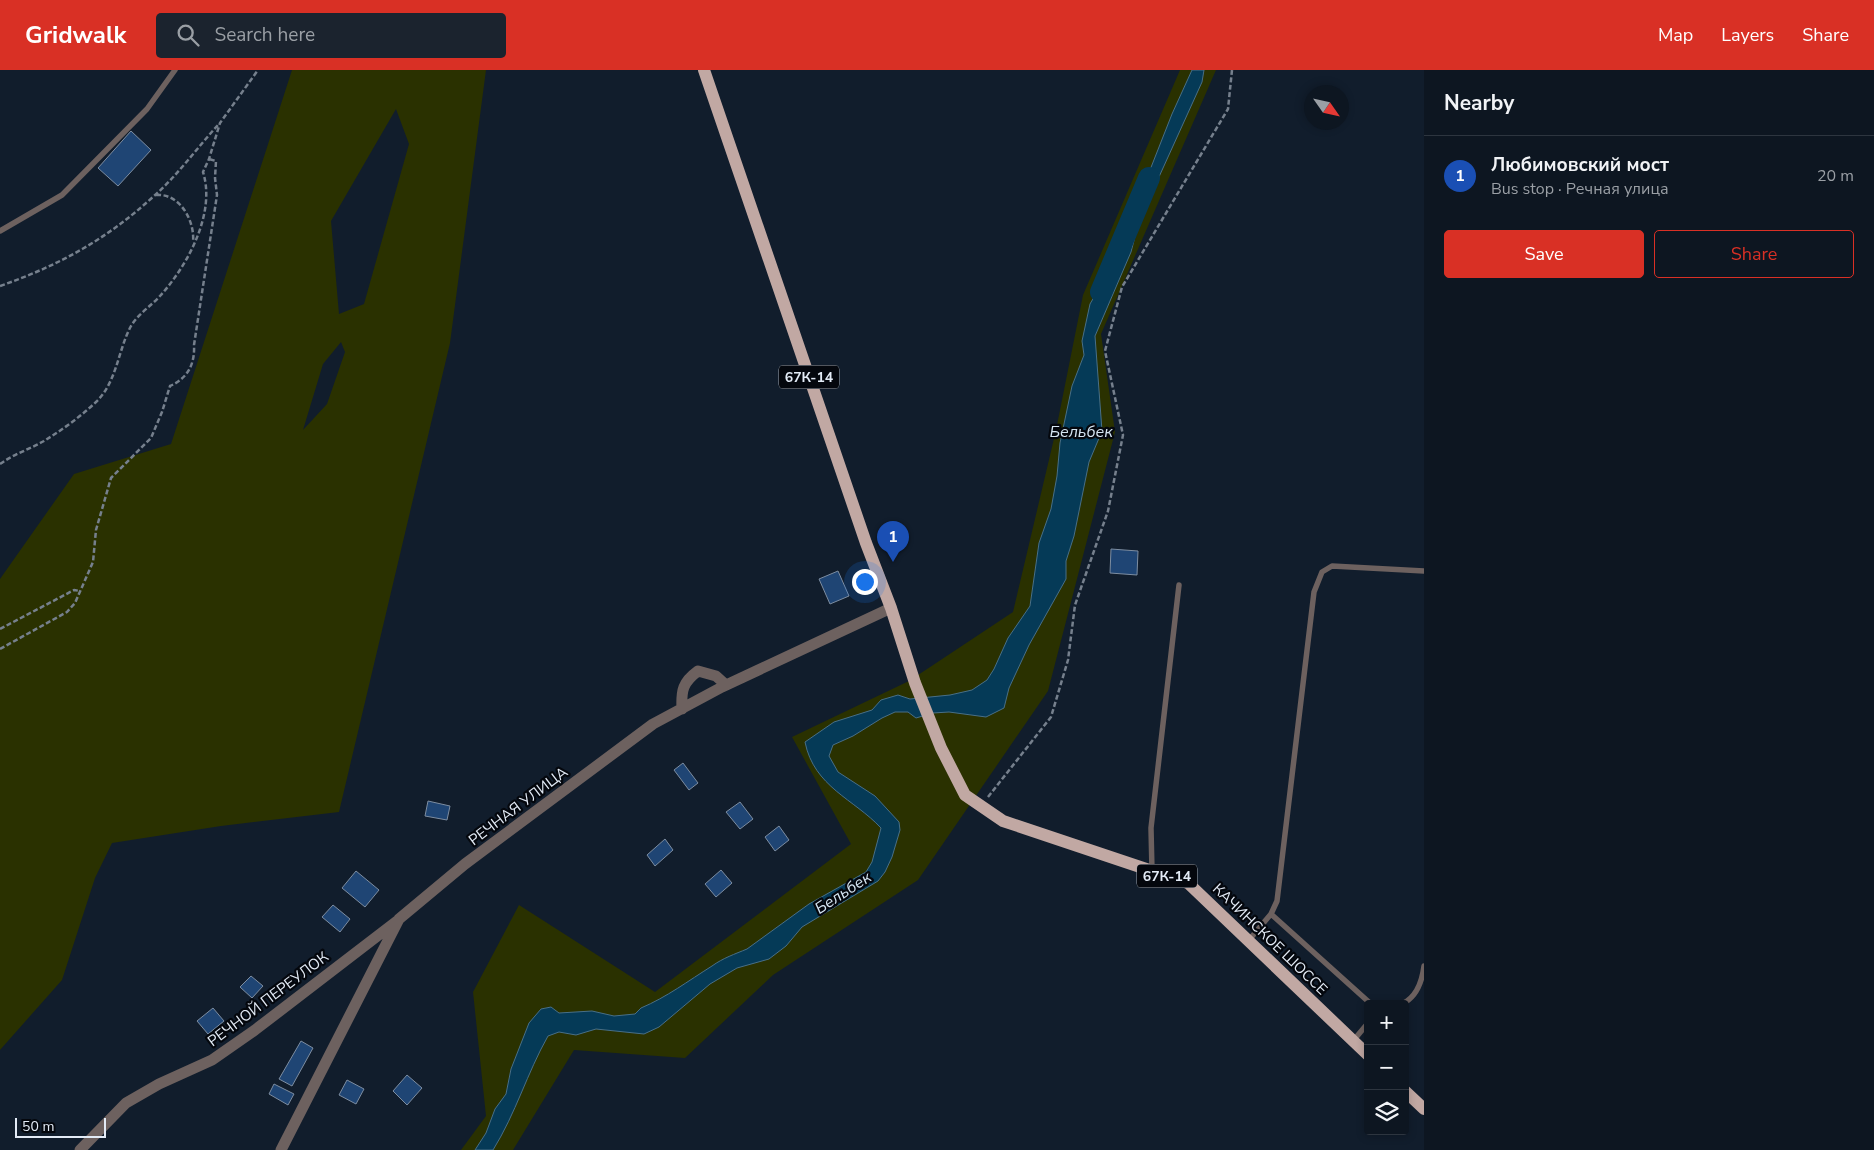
<!DOCTYPE html>
<meta charset="utf-8">
<style>
:root{--surface:#0d1621;--page:#1b232e;--text:#f1f3f6;--muted:#9a9fa5;--line:#2d353f;--accent:#d93025}
body{margin:0;font-family:"Nunito Sans",sans-serif;background:var(--page);color:var(--text)}
.controls{position:absolute;right:15px;bottom:15px;display:grid;overflow:hidden;border-radius:5px;box-shadow:0 2px 8px #0003}
.controls button{width:45px;height:45px;display:grid;place-items:center;padding:0;border:0;border-bottom:1px solid var(--line);background:var(--surface);color:var(--text);font:25px sans-serif}
.compass{position:absolute;left:1304px;top:15px;width:45px;height:45px;border-radius:50%;background:var(--surface);box-shadow:0 2px 8px #0003;rotate:124deg}
.scale{position:absolute;left:15px;bottom:12px;width:91px;box-sizing:border-box;padding-left:5px;border:2px solid #e3ebf6;border-top:0;font-size:14px;line-height:18px;white-space:nowrap;color:#e3ebf6;-webkit-text-stroke:4px #04070d;paint-order:stroke}
.you{position:absolute;left:864px;top:511px;width:18px;height:18px;margin:-12px;border:4px solid #fff;border-radius:50%;background:#1a73e8;box-shadow:0 0 0 8px #1a73e833}
.badge{display:grid;place-items:center;width:32px;height:32px;border-radius:50%;background:var(--accent);color:#fff;font-size:16px;font-weight:700}
.pin{position:absolute;translate:-50% -41px;filter:drop-shadow(0 1px 2px #0008)}
.pin::after{content:'';position:absolute;top:26px;width:18px;height:15px;background:inherit;clip-path:polygon(0 0,100% 0,50% 100%)}
.list{margin:0;padding:0;list-style:none}
h2{display:flex;justify-content:space-between;align-items:center;height:65px;margin:0;padding:0 20px;font-size:21px}
h2 small{font-size:16px;font-weight:400;color:var(--muted)}
.list li{display:grid;grid-template-columns:32px 1fr auto;gap:15px;align-items:center;box-sizing:border-box;height:80px;padding:0 20px;border-top:1px solid var(--line)}
.list b{display:block;font-size:19px;white-space:nowrap}
.list p{margin:0;font-size:16px;white-space:nowrap;color:var(--muted)}
.list em{font-size:16px;font-style:normal;color:var(--muted)}
.actions{display:flex;gap:10px;padding:15px 20px}
.actions a{flex:1;padding:11px 0;border:1px solid var(--accent);border-radius:5px;text-align:center;font-size:18px;color:var(--accent)}
.actions .main{background:var(--accent);color:#fff}
.icon{flex:none;width:28px;height:28px;fill:none;stroke:currentColor;stroke-width:2;stroke-linecap:round;stroke-linejoin:round}
.map{position:relative;flex:none;width:1424px;height:1080px;overflow:hidden}
header{display:flex;align-items:center;gap:30px;box-sizing:border-box;height:70px;padding:0 25px;background:var(--accent);color:#fff}
header strong{font-size:24px}
nav{display:flex;gap:28px;margin-inline-start:auto;font-size:18px}
.search{width:350px;height:45px;background:var(--page);display:flex;align-items:center;gap:12px;box-sizing:border-box;padding:0 18px;border-radius:5px;color:var(--muted);font-size:19px}
main{display:flex}
aside{flex:1;background:var(--surface)}
.map>svg:first-child{display:block}
.green{fill:#2a3100;fill-rule:evenodd}
.water{fill:#053a57;stroke:#486f87}
.lines{fill:none;stroke-linecap:round;stroke-linejoin:round}
.river{stroke:#053a57;stroke-width:22}
.building{fill:#1f4574;stroke:#7d8da1}
.path{stroke:#76808d;stroke-width:2.5;stroke-dasharray:5 2.5;stroke-linecap:butt}
.lane{stroke:#6d615f;stroke-width:5.5}
.street{stroke:#6d615f;stroke-width:11}
.primary{stroke:#c1a8a3;stroke-width:12}
.labels{text-anchor:middle;dominant-baseline:central;stroke-width:4.5;stroke-linejoin:round;paint-order:stroke}
.shield{fill:#04070d;stroke:#a0a7b0;stroke-width:1}
.shield-label{font-size:14px;font-weight:bold;fill:#e3ebf6}
.street-label{font-size:15px;fill:#e3ebf6;stroke:#04070d}
.water-label{font-size:16px;font-style:italic;fill:#d6e6f3;stroke:#04070d}
</style>
<header>
<strong>Gridwalk</strong>
<div class="search"><svg class="icon" aria-label="search" viewBox="0 0 24 24"><circle cx="10" cy="10" r="6"/><path d="M15 15l6 6"/></svg>Search here</div>
<nav><a>Map</a><a>Layers</a><a>Share</a></nav>
</header>
<main>
<div class="map">
<svg width="1424" height="1080" viewBox="0 0 1424 1080">
<rect width="100%" height="100%" fill="#111d2c"/>
<path class="green" d="M292,0H486L450,273L339,742L221,756L112,773L95,808L62,910L0,980V509L74,404L171,374ZM396,39L409,74L364,234L339,244L331,151ZM341,272L345,282L327,334L303,360L323,294Z
M1180,0H1216L1101,264L1115,362L1048,621L918,810L773,905L685,988L574,980L513,1080H461L486,1046L473,922L519,835L655,922L851,774L792,667L909,611L1013,542L1056,360L1083,225Z"/>
<path class="water" d="M1192,0H1204L1202,12L1139,151L1131,182L1095,266L1102,361L1089,392L1074,466L1066,491V509L1029,575L1009,618L1004,638L986,647L949,642L933,643L916,648L908,642H895L882,648L853,666L833,675L829,686L838,702L875,726L899,752L900,760L892,787L885,802L878,811L802,857L786,876L769,889L737,898L710,914L659,957L644,964L596,959L576,965L559,962L548,966C527,1003 516,1043 493,1080H475L486,1063L495,1039L506,1024L511,999L529,953L541,939L551,937L559,943L592,941L614,946L635,944L641,938C667,927 688,911 712,896C723,888 735,884 747,879L809,834L866,802L872,792L881,758C854,729 814,717 805,672L834,652L872,640L881,630L898,625L910,629L950,625L972,620L987,610L994,599L1008,568L1030,536L1039,473L1051,439L1057,406L1060,373L1072,316L1084,285L1082,271L1090,234L1113,194L1172,44Z"/>
<g class="lines">
<path class="river" d="M1101,222L1149,108"/>
</g>
<path class="building" d="M131,61L151,80L118,116L98,98Z
M1111,479L1138,481L1137,505L1110,503Z
M838,501L849,526L830,534L819,509Z
M683,693L698,713L689,720L674,700Z
M428,731L450,736L447,750L425,746Z
M740,732L753,749L740,759L726,742Z
M779,756L789,770L775,781L765,767Z
M665,769L673,780L655,796L647,785Z
M721,800L732,813L716,827L705,814Z
M356,801L379,820L365,837L342,818Z
M333,835L350,849L340,862L322,847Z
M251,906L263,916L252,928L240,917Z
M213,938L224,951L208,964L197,951Z
M301,971L313,978L292,1016L279,1009Z
M407,1005L422,1018L407,1035L393,1021Z
M347,1010L364,1019L356,1034L339,1025Z
M274,1014L294,1024L288,1035L269,1024Z"/>
<g class="lines">
<path class="path" d="M156,125C180,123 195,151 193,172
M0,216C60,195 107,169 154,126C177,106 197,78 218,55
M0,394C14,384 30,379 44,371C62,360 80,347 96,332C117,312 118,280 131,256C138,244 151,236 160,226C188,195 216,143 203,102L209,89L220,53L258,0
M0,559L74,520L80,521
M0,579L67,542L75,533L93,492L96,460L111,408L151,368L162,342L170,316C188,308 195,294 194,275L217,125L215,108L216,91L209,89
M988,727L1051,647L1068,590L1075,535L1108,441L1123,365L1105,281L1122,217L1228,39L1232,0"/>
<path class="lane" d="M0,161L62,125L147,39L175,0
M1152,801L1151,758L1179,515
M1271,844L1371,934
M1249,870L1271,844L1277,831L1314,522L1322,502L1332,496L1424,501
M1402,934C1417,927 1422,912 1424,896
M1353,971L1368,953"/>
<path class="street" d="M682,639C681,620 683,612 698,601L716,606L726,615
M80,1080L126,1033L159,1014L212,990L255,960L397,851
M281,1080L399,849L465,794L653,654L722,617L891,538"/>
<path class="primary" d="M704,0L866,473L891,538L915,613L941,678L965,725L1003,751L1188,813L1368,985
M1405,1021L1424,1039"/>
</g>
<g class="labels">
<g class="shield">
<rect x="779" y="295.5" width="60" height="23" rx="4"/>
<rect x="1137" y="794.5" width="60" height="23" rx="4"/>
</g>
<g class="shield-label">
<text x="809" y="307">67К-14</text>
<text x="1167" y="806">67К-14</text>
</g>
<g class="street-label">
<text transform="translate(518 736) rotate(-37)">РЕЧНАЯ УЛИЦА</text>
<text transform="translate(1270 869) rotate(44)">КАЧИНСКОЕ ШОССЕ</text>
<text transform="translate(268 929) rotate(-37)">РЕЧНОЙ ПЕРЕУЛОК</text>
</g>
<g class="water-label">
<text x="1081" y="362">Бельбек</text>
<text transform="translate(843 823) rotate(-33)">Бельбек</text>
</g>
</g>
</svg>
<div class="controls">
<button>+</button>
<button>−</button>
<button><svg class="icon" aria-label="layers" viewBox="0 0 24 24"><path d="M12 4l9 5-9 5-9-5zM3 14l9 5 9-5"/></svg></button>
</div>
<svg class="compass" viewBox="-18 -18 36 36"><path d="M0-13l5 13h-10z" fill="#e53935"/><path d="M0 13l5-13h-10z" fill="#9a9fa5"/></svg>
<div class="scale">50 m</div>
<div class="you"></div>
<div class="pin badge" style="left:893px;top:492px;background:#1a4fb4">1</div>
</div>
<aside>
<h2>Nearby<small></small></h2>
<ul class="list">
<li><span class="badge" style="background:#1a4fb4">1</span><div><b>Любимовский мост</b><p>Bus stop · Речная улица</p></div><em>20 m</em></li>
</ul>
<div class="actions"><a class="main">Save</a><a>Share</a></div>
</aside>
</main>
